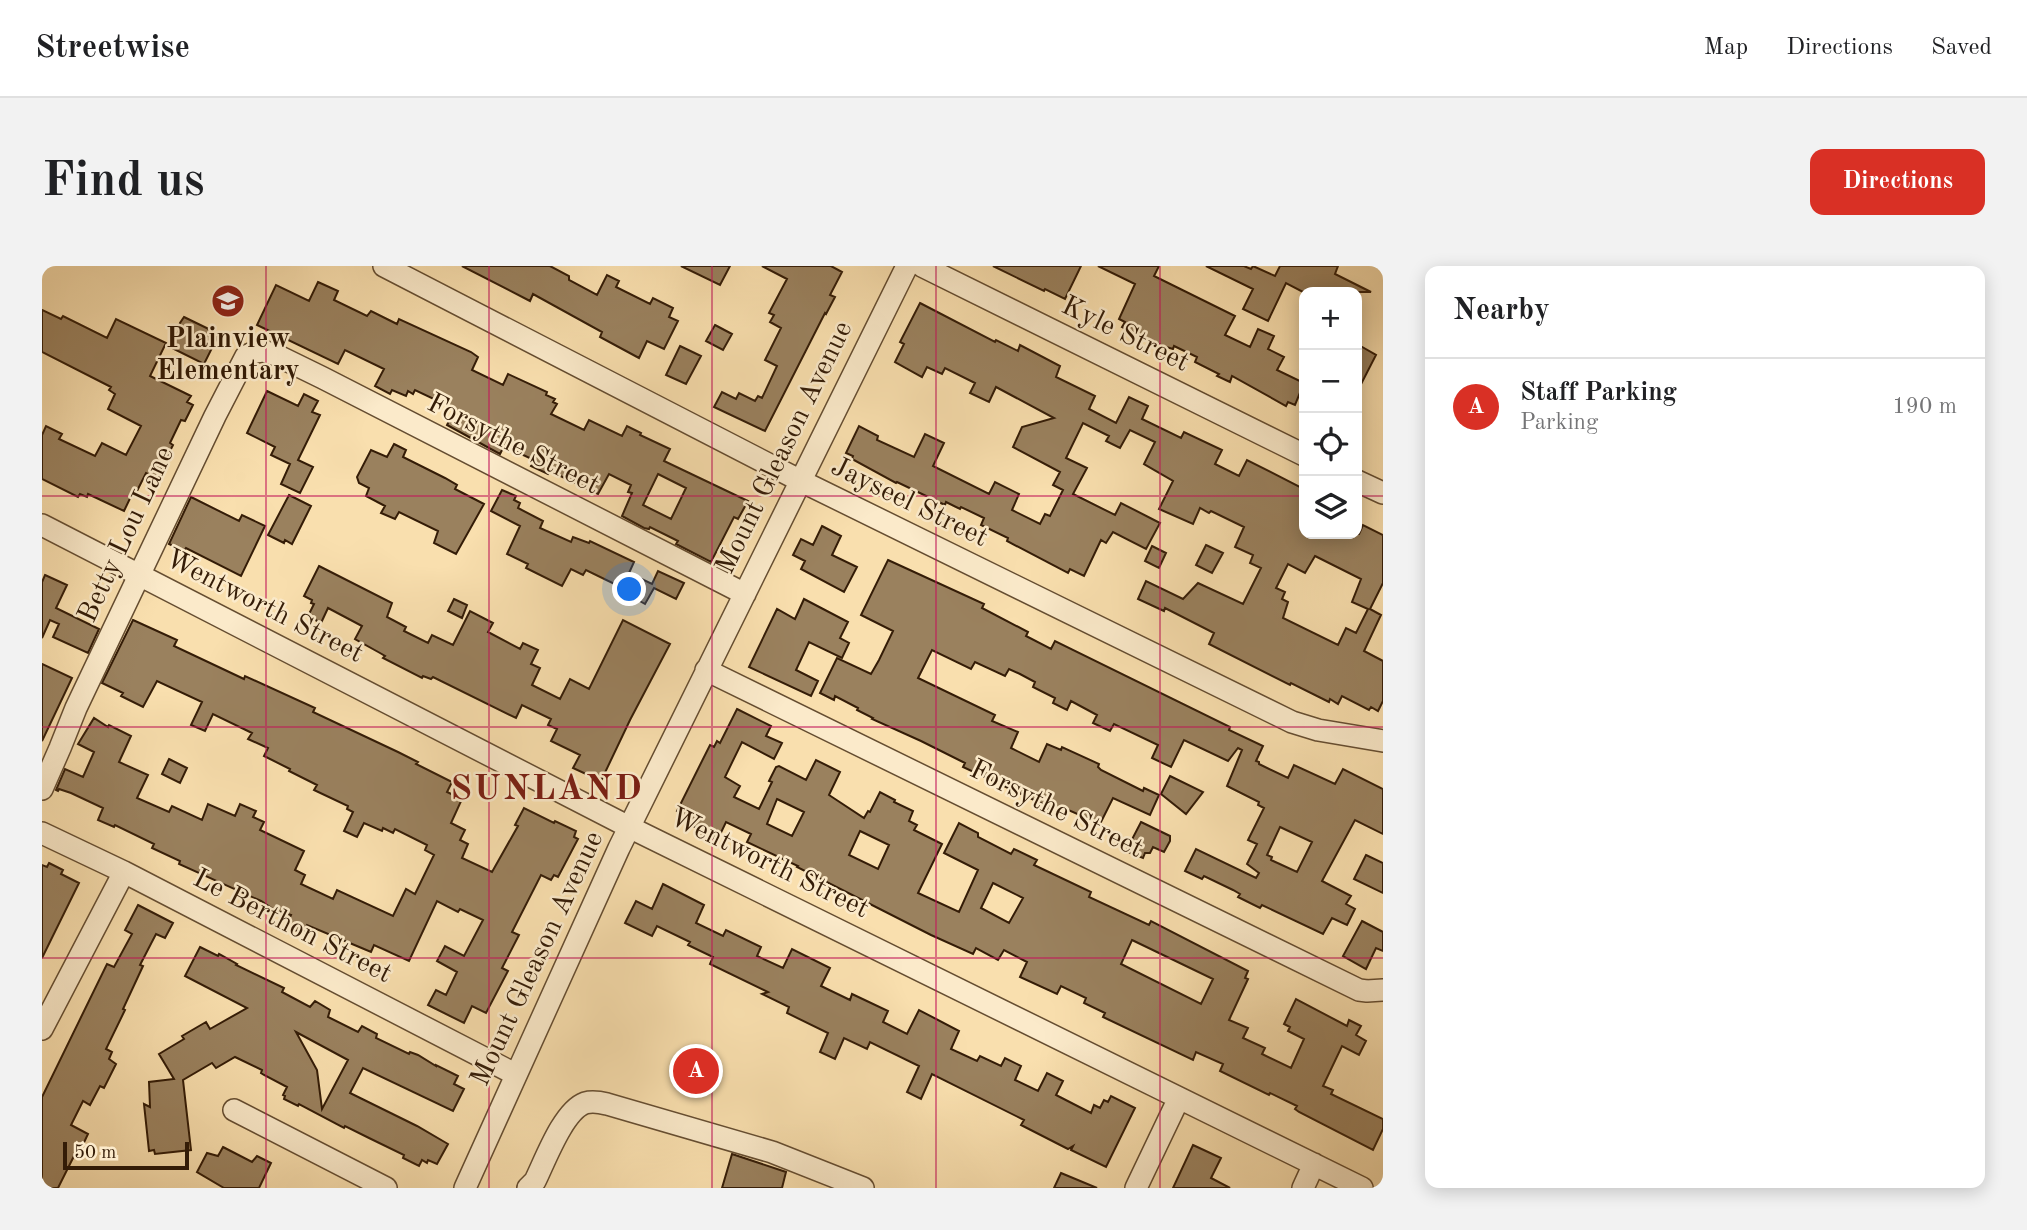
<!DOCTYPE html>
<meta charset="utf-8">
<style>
:root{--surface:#fff;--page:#f2f2f2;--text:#202124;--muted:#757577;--line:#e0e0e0;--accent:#d93025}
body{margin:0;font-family:"Old Standard TT",serif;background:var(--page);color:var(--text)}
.controls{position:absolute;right:21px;top:21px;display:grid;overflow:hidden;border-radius:14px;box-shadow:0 4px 18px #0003}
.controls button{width:63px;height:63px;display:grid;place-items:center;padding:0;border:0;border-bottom:2px solid var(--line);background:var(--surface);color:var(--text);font:35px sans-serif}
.scale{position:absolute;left:21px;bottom:18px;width:126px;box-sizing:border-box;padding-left:7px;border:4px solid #341c07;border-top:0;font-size:19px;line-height:24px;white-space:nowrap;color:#341c07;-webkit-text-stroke:5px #fbeaca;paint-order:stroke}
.you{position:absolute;left:588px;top:324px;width:24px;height:24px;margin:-18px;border:5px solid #fff;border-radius:50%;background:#1a73e8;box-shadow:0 0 0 10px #1a73e833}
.badge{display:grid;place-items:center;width:46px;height:46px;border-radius:50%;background:var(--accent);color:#fff;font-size:23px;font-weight:700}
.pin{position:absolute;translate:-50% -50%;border:4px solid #fff;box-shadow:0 2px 7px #0006}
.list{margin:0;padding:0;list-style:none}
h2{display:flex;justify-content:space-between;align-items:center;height:91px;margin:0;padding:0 28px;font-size:30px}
h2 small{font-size:23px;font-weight:400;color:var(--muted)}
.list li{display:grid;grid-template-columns:46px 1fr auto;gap:21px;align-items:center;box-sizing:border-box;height:98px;padding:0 28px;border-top:2px solid var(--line)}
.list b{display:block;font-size:26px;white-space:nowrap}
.list p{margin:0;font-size:23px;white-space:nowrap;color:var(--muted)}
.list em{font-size:23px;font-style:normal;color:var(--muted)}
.icon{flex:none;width:38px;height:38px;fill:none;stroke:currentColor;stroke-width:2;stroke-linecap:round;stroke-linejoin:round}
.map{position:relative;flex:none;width:1341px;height:922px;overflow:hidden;border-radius:14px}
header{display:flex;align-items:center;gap:42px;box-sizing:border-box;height:98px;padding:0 35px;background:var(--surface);border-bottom:2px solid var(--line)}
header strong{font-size:33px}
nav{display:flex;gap:38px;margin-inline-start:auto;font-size:24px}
.intro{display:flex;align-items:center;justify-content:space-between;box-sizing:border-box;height:168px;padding:0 42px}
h1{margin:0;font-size:49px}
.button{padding:18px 32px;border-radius:14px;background:var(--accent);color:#fff;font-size:24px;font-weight:700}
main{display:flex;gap:42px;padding:0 42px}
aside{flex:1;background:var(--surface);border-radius:14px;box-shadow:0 4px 18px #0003}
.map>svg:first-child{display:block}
.building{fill:#9a815e;stroke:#341c07;stroke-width:2;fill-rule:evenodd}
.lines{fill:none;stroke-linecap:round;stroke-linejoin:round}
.minor-casing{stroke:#654d31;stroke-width:24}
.minor{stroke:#fbeaca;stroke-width:21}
.grid{fill:none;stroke:#c2185b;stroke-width:2;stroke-opacity:0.55}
.labels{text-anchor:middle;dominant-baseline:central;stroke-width:5;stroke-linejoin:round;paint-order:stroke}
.street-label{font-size:28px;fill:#341c07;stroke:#fbeaca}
.poi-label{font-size:28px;font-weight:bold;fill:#341c07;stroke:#fbeaca}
.district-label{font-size:35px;font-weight:bold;letter-spacing:2px;fill:#7a1f14;stroke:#fbeaca}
</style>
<header>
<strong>Streetwise</strong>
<nav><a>Map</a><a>Directions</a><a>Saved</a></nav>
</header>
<div class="intro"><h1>Find us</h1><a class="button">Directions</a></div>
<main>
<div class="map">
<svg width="1341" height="922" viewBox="0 0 1341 922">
<rect width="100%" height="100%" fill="#f9dfae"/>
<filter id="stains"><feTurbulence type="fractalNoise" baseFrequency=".00286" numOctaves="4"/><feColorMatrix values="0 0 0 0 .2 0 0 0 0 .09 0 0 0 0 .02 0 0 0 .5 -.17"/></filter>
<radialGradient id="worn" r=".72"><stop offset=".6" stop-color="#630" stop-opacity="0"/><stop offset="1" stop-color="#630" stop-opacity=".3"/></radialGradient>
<path class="building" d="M420,0H508L527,10V14L555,29L565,9L577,15L574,21L608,38L611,32L631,42L627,51L636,55L622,83L605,75L597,92L558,71L560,66L491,28L488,35Z
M639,0H688L678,19Z
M720,0H789L800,6L788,29L793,31L784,48L783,47L723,165L672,141L680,126L694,133L697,127L713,135L716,130L720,132L735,100L723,94L739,62L728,56L732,49L727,47L745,13Z
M951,0H1039L1023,33L1003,23L1002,25Z
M1056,0H1117L1112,10L1193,50L1183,69L1208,81L1216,63L1232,70L1226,83L1242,91L1235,104L1262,117L1253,139L1246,136L1244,140L1190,110L1188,116L1175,110L1177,108L1153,96L1155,91L1132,80L1131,83L1121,80L1080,61L1083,56L1077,53L1093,18Z
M1164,0H1202L1209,3L1211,0L1233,10L1238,0H1296L1293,8L1329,26H1261L1244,17L1226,55L1201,43L1211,23Z
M276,16L296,25L292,34L325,50L329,45L355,58L357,53L429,86L436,91L430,104L461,119L466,108L505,126L504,129L513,133L511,136L515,138L509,148L542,164L547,154L580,170L585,160L599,167L598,169L628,183L622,195L706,235L696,253L692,251L669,296L634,278L636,275L608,261L607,263L602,262L580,250L590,227L586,226L589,219L567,208L556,228L508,205L506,208L489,200L492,194L462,180L458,188L405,159L413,143L373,124L371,128L366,125L364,130L350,124L348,128L333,120L342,103L303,84L296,98L215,59L234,19L267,35ZM616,208L644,222L629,253L601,239Z
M878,37L953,76L954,74L976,85L978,79L1018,100L1014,111L1053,130L1047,143L1074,157L1087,131L1106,140L1100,153L1139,172L1142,166L1180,184L1173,198L1197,210L1205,194L1262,223V236L1259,243L1262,245V268H1317L1321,259L1341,269V317L1328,343L1339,349L1322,385L1341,395V435L1336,445L1329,441L1327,444L1300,430L1296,438L1288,433L1287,436L1249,417L1248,419L1167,378L1172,367L1123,342L1122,345L1096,333L1104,315L1141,333L1156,317L1201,338L1219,302L1208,297L1211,289L1193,281L1202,261L1169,245L1167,247L1158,242L1151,258L1117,243L1131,215L1102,198L1113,176L1088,164L1078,182L1064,175L1067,170L1041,157L1024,192L1045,202L1031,228L1073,249L1079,237L1118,257L1104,283L1071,266L1064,277L1059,274L1042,310L1028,303L1026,307L965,275L966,272L939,259L942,252L919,241L918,243L904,236L903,239L855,216L854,217L810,193L811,190L804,187L817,160L836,170L835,174L872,191L883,168L902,177L891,200L947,228L953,216L977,228L970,244L998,258L1003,248L1008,250L1021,224L1011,219L1018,206L971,181L980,161L1012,152L954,121L947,136L928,127L933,117L903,102L900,108L885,101L880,111L853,96L862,78L858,76ZM1273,290L1319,313L1310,336L1326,343L1314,367L1304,362L1296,379L1241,352L1246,336L1240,333L1243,326L1234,322L1246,298L1263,307Z
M0,44L19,53L21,50L65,72L74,53L124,77L108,110L149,130L145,136L151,139L143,155L139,154L128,177L131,179L114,212L104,207L95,225L92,224L82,245L46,228L45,231L38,228L36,231L0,213V169L4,160L20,168L17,173L53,190L60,177L84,189L99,160L66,143L73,128L67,124L69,121L0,86Z
M142,51L177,68L162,98L128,81L136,66L138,57Z
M673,59L690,68L681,84L664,75Z
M1315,78L1334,89L1315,126Z
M638,80L659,90L644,118L624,109Z
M225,125L256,140L262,128L276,135L270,146L278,149L256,194L271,201L258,227L239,218L248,198L229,189L233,181L205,167Z
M352,178L364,184L361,191L403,212L415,219L413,223L442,238L414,288L392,277L396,265L357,246L353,253L339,247L343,240L324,230L327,222L317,217L315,211L329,184L345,191Z
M460,224L474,230L472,234L478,237L476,242L501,255L498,262L529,276L531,271L547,277L548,275L592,296L587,307L610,318L616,305L642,317L634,333L612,322L603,338L589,330L591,327L544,304L541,309L529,303L520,320L484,302L486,298L465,288L478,260L449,245Z
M247,229L269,240L250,278L243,274L242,277L226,269Z
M149,231L197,255L200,249L223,260L199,310L144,282L142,285L127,278Z
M780,260L799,270L790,289L815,301L802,326L759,303L763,295L751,289L759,273L771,279Z
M1164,279L1181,287L1170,307L1154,299Z
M1110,280L1124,287L1117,302L1103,295Z
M846,294L942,338L940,342L986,366L984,370L1009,383L1013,375L1188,461L1187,464L1221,480L1214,495L1217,496V498L1246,512L1252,499L1293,518L1301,503L1341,523V568L1313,554L1280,615L1309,630L1304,638L1313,643L1305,659L1290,652L1281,668L1220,639L1218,642L1196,631L1198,628L1191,624L1162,610L1160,613L1143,605L1154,583L1214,612L1217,607L1205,598L1215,578L1206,574L1222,542L1216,539L1217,536L1185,520L1200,484L1196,482L1186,495L1142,474L1129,501L1110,492L1116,479L1072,458L1068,465L1051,457L1055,449L1029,435L1025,444L1011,437L1013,432L991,421L993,416L978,408L967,403L963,410L933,396L929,403L890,384L876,412L953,449L950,455L976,466L969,482L997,496L1005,478L1019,484L1020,481L1057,498L1056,501L1059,504L1101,525L1102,522L1117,529L1108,549L1071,532L1058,558L1022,542L1019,549L1004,542L1005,540L921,501L923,497L879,475L830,453L831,452L815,444L816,442L793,430L792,434L778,427L795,392L829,408L837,394L851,365L819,349ZM1238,561L1270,576L1255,606L1229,594L1230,591L1225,589Z
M277,300L350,337L345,351L364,361L362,365L386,377L390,369L411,379L428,345L451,357L446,366L478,383L481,377L496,384L489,398L498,402L490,419L518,433L528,413L547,423L581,354L628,378L588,454L559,515L531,502L538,489L509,475L515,463L506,459L509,453L480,439L474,452L391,411L389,413L381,410L380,412L341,392L343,390L338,387L313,373L320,360L286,342L279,357L266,350L272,338L269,337L270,334L262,330Z
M3,309L25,319L14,342L57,363L46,387L11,371L17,358L8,354L0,372V316Z
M412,333L425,339L420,352L406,345Z
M762,333L806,356L798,372L807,377L800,392L767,376L754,404L776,415L769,430L707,401L735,343L753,353Z
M91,354L135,374L132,380L202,413L203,410L273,442L271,446L356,486L376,496L374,498L410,516L405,526L420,533L409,557L423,564L418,574L426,578L420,592L450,606L476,560L473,559L482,542L512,557L513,555L534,565L532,571L536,573L516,611L512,609L509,614L499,609L470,666L477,669L460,702L466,705L444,747L430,740L422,757L386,739L394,724L404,729L415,706L395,695L403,680L422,690L441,654L418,643L416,646L395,635L367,695L332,679L329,686L322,683L265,659L261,668L244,660L249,649L234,645L219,635L137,598L138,595L110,582L112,578L73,559L72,561L56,554L61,542L29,527L17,523L16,525L14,524L23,503L41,511L52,486L36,478L52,452L66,461L67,459L89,470L77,496L106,509L95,532L127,546L130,540L160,554L166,538L193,550L198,538L214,545L211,551L222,556L218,564L262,585L253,604L263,609L259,618L291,633L295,624L351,650L364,623L373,628L392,589L383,584L385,579L353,563L351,567L341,562L340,565L322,557L315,571L302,565L311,546L305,543L306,540L272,524L275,519L247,505L248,503L222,490L226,482L206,473L210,467L171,448L163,465L149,459L160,436L115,415L101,441L79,430L81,427L60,417Z
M0,398L30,412L0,475Z
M695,443L729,460L724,470L740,477L732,493L700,476L683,511L698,520L692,531L717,543L730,516L727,515L734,501L737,500L764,514L774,494L798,506L787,529L822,552L826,545L828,546L838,526L853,534L852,536L871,545L867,555L875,559L872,564L900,578L876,627L917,646L936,604L902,587L917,557L936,567V571L969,588L972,583L995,594L992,599L1049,626L1047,631L1107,659L1109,655L1206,705L1203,712L1206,713L1187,754L1206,762L1201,772L1223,782L1220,788L1249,802L1262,773L1246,765L1248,761L1242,758L1254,733L1305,760L1307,754L1319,760L1314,769L1324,775L1317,789L1300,780L1281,820L1291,824L1289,828L1341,853V863L1331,884L1257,846L1253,843L1255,840L1228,827L1227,829L1178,805L1181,798L1154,786L1151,794L1061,751L1063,747L1042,737L1044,732L1019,720L1015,728L978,711L985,696L962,684L956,694L934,682L931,688L889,669L755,601L756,600L705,576L709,568L684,556L675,575L654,565L655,562L639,554L642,549L635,545L668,479L672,481L675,475L678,477ZM735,533L762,546L750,570L725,558ZM818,565L847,579L836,603L807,589ZM951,617L981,632L967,657L939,642ZM1090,674L1171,713L1159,738L1079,698Z
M127,493L145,502L138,517L120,508Z
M1128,510L1161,526L1144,548L1119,528Z
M1099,556L1128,570V575L1122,586L1111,581L1108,587H1103L1101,592L1086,586L1085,583Z
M1324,589L1341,597V627L1312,613Z
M7,597L21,604L19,608L37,617L0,692V599L5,601Z
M621,618L662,639L654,657L681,670L684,664L719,681L715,690L741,702L750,683L788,702L779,720L808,734L810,728L846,745L841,756L865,768L877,744L917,765L909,783L935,795L938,790L959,800L963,792L979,800L973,814L996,825L1005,807L1021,815L1014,829L1049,847L1052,839L1058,842L1062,834L1066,836L1069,830L1093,842L1064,901L1029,884L1031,880L1026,883L979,859L982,854L890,808L879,833L865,826L877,800L828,776L825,783L802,772L793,793L778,786L786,767L745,747L747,741L720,728L726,726L668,698L671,691L646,679L648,676L615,660L610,670L583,657L594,635L610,643Z
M96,639L131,657L123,672L114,668L98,699L101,700L81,743L83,744L64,783L70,786L67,793L74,798L62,822L58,820L48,839L41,835L29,859L46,868L38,885L35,884L16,922H0V831L65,698L72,701L90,668L83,664Z
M1320,655L1341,666V685L1334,682L1324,703L1301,690Z
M158,681L176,690L177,688L195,698L194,699L242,722L240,726L268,741L273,735L288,744L286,751L316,766L320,760L335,768L334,772L367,788L368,786L376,789L394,800V799L416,810L412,818L422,823L411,845L321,802L308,827L375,860L406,878L395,898L386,894L385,897L380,894L377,900L361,892L362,889L327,872L303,860L302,862L257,838L256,840L242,833L243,830L241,829L245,821L222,809L219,807L220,804L193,791L174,802L170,797L141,814L149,884L113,888L112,884L107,885L102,838L108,841L107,816L132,813L117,788L142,773L140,770L164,756L168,763L205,742L143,710ZM254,766L306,794L280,843L275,804Z
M1151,879L1179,892L1169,912L1188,922H1131Z
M181,881L210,896L215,890L229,897L217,922H182L155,906L165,887L176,890Z
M690,888L744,906L740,922H680Z
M1019,907L1055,922H1012Z"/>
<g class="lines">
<defs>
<path id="minor" d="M342,0L759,215L1250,456L1276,464L1341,475
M880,0L1262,189
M1315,215L1341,227
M0,259L587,561L1320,922
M664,404L1317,724L1325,725L1341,724
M0,523L18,482L34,442L173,150L204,90L213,86L221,85L234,89L281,112L703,328
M0,567L82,606L473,808
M0,763L82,606
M192,844L344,922
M423,922L577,582L865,0
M486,922L493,915C503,895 521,845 543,837C550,835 557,836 565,838L730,886L821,922
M1094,922L1137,832
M1261,922L1272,898"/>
</defs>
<use href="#minor" class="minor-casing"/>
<use href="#minor" class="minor"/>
</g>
<path class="grid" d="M224,0V922M447,0V922M670,0V922M894,0V922M1118,0V922M0,230H1262M1315,230H1341M0,461H1341M0,692H1341"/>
<defs>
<symbol id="school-disc" viewBox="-11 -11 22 22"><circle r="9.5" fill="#8f2418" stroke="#fbeaca"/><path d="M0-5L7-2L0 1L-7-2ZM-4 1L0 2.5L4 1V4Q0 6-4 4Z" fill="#fff"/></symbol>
</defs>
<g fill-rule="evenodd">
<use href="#school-disc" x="167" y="16" width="38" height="38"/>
</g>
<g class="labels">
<g class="street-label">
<text transform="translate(1083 69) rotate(26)">Kyle Street</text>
<text transform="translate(471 179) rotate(27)">Forsythe Street</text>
<text transform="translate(743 182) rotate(-64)">Mount Gleason Avenue</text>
<text transform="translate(867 237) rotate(26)">Jayseel Street</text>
<text transform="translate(85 269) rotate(-65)">Betty Lou Lane</text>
<text transform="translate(222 341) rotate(27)">Wentworth Street</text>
<text transform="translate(1014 544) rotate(26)">Forsythe Street</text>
<text transform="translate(727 598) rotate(26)">Wentworth Street</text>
<text transform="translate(250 661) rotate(27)">Le Berthon Street</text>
<text transform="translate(496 693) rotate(-65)">Mount Gleason Avenue</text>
</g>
<g class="poi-label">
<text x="186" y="74">Plainview<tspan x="186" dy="32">Elementary</tspan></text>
</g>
<g class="district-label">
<text x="505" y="523">SUNLAND</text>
</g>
</g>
<rect width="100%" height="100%" filter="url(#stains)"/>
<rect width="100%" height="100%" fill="url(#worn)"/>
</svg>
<div class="controls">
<button>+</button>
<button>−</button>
<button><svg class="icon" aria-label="locate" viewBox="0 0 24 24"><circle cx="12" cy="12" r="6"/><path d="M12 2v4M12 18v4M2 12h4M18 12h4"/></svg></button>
<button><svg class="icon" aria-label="layers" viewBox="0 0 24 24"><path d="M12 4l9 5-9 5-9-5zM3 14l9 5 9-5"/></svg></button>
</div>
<div class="scale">50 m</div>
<div class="you"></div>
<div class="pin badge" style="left:654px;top:805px">A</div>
</div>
<aside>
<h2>Nearby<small></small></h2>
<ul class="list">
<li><span class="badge">A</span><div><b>Staff Parking</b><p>Parking</p></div><em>190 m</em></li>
</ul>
</aside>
</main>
